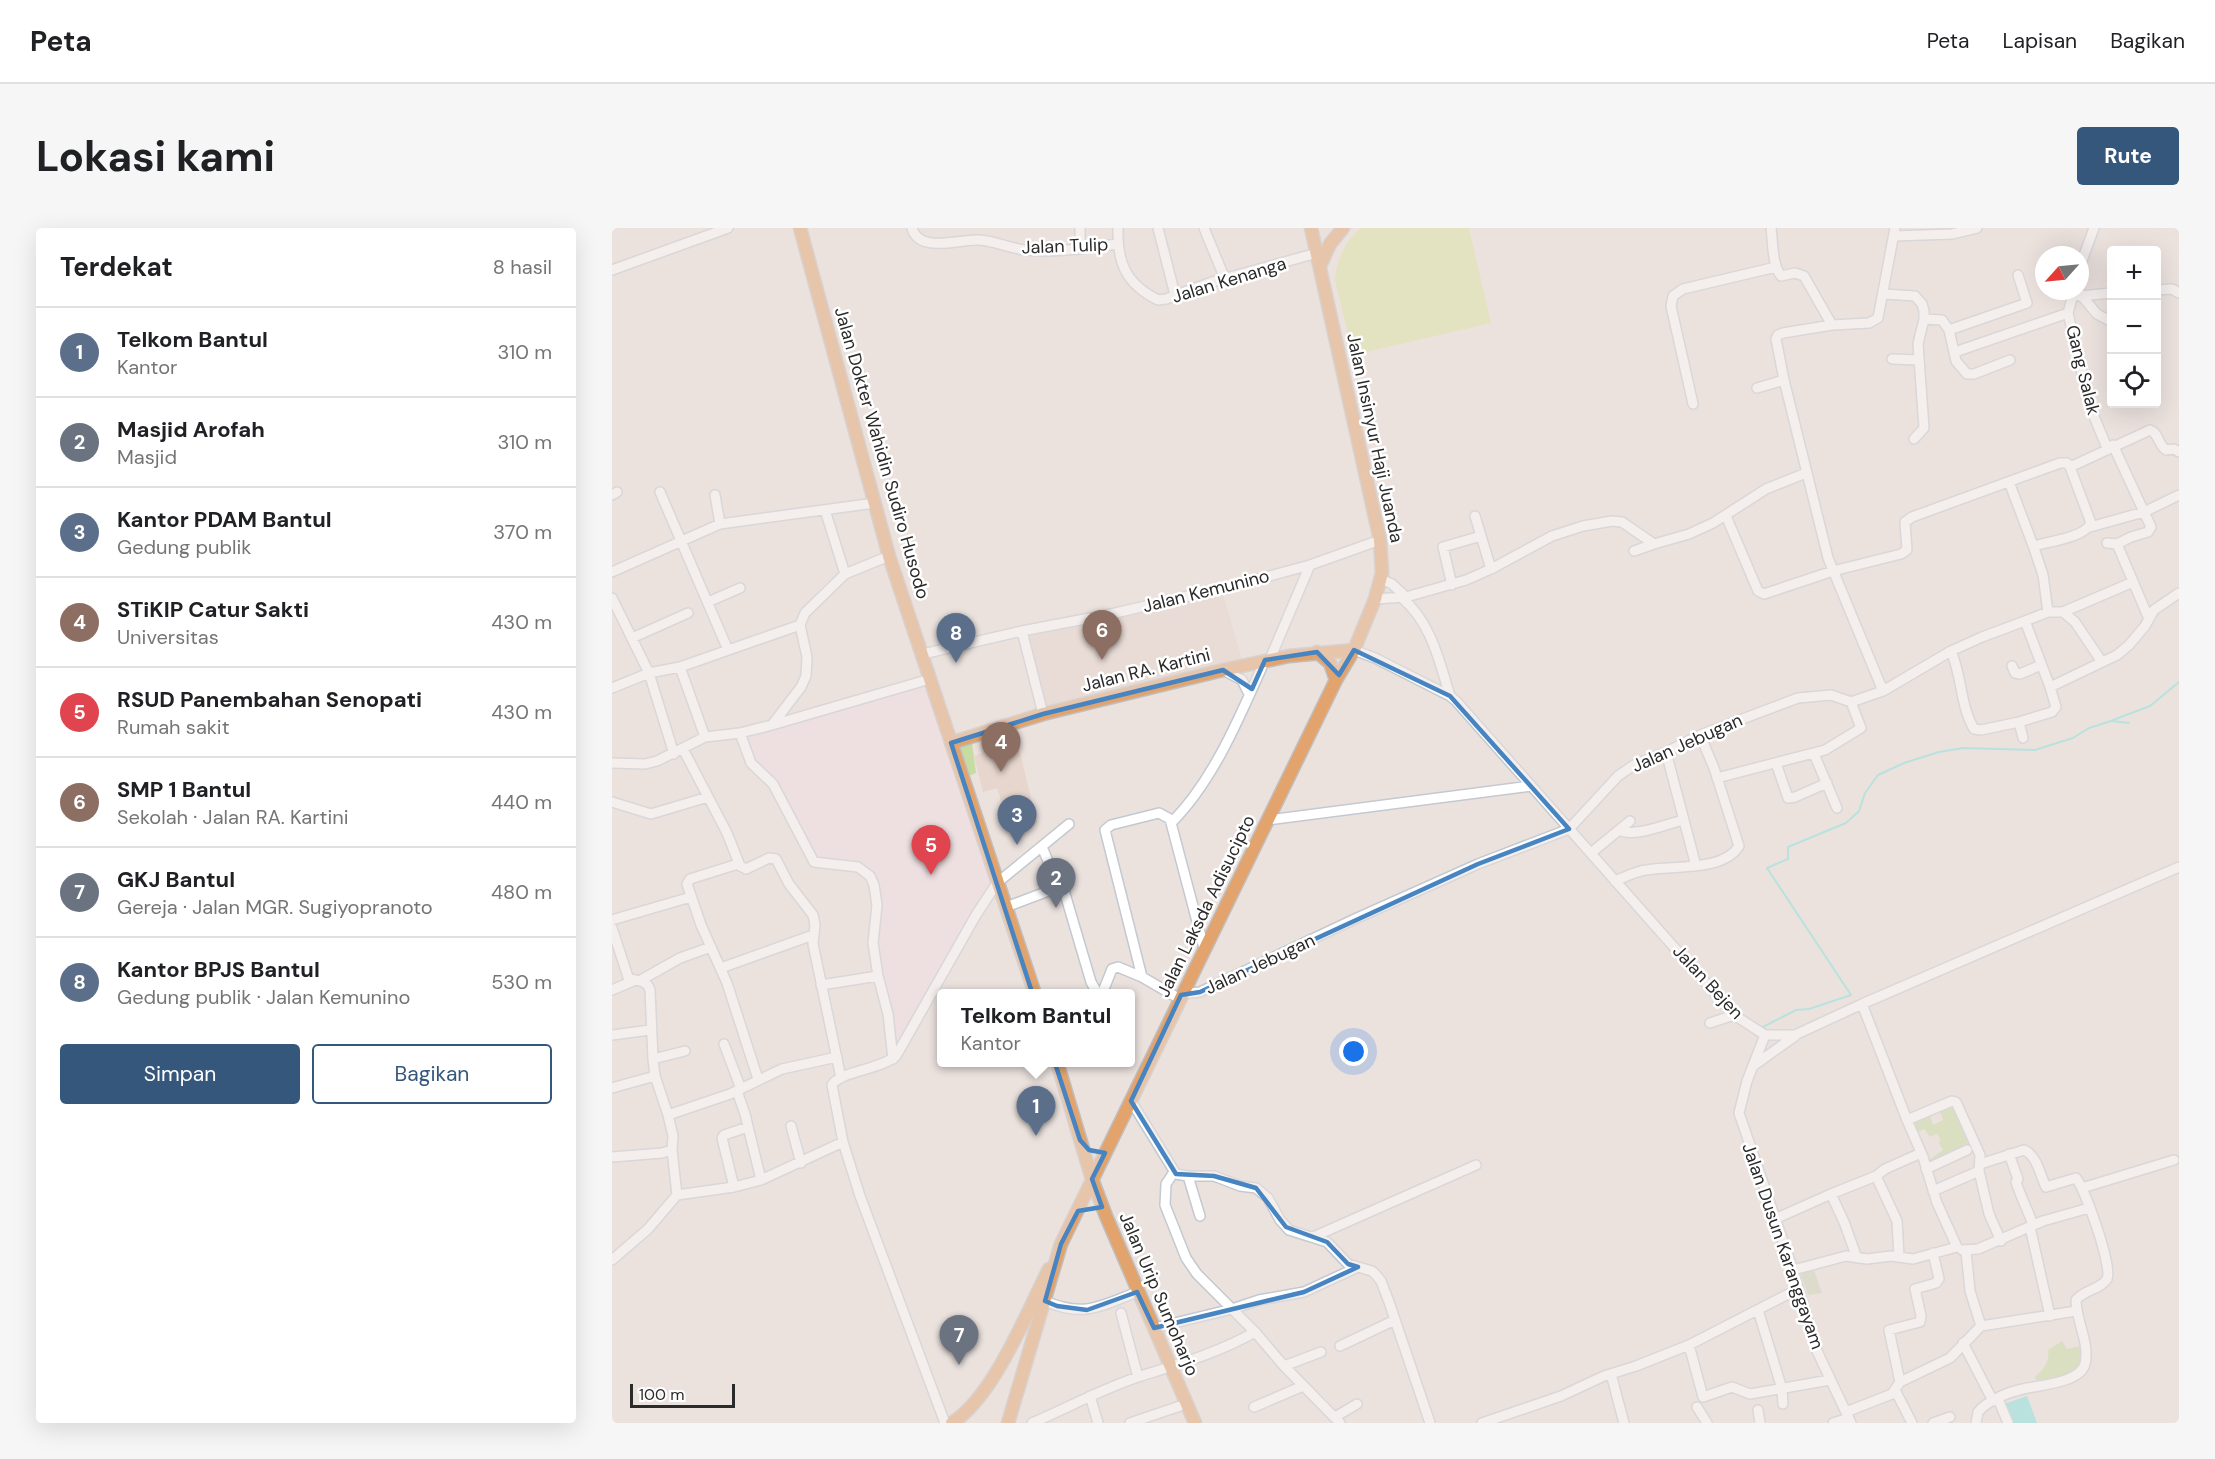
<!DOCTYPE html>
<html lang="id">
<meta charset="utf-8">
<style>
:root{--surface:#fff;--page:#f6f6f6;--text:#202124;--muted:#757577;--line:#e0e0e0;--accent:#35577c}
body{margin:0;font-family:"DM Sans",sans-serif;background:var(--page);color:var(--text)}
.controls{position:absolute;right:18px;top:18px;display:grid;overflow:hidden;border-radius:6px;box-shadow:0 6px 24px #0002}
.controls button{width:54px;height:54px;display:grid;place-items:center;padding:0;border:0;border-bottom:2px solid var(--line);background:var(--surface);color:var(--text);font:30px sans-serif}
.compass{position:absolute;left:1423px;top:18px;width:54px;height:54px;border-radius:50%;background:var(--surface);box-shadow:0 6px 24px #0002;rotate:243deg}
.scale{position:absolute;left:18px;bottom:15px;width:105px;box-sizing:border-box;padding-left:6px;border:3px solid #2b2b2b;border-top:0;font-size:16px;line-height:21px;white-space:nowrap;color:#2b2b2b;-webkit-text-stroke:4px #fff;paint-order:stroke}
.you{position:absolute;left:742px;top:824px;width:21px;height:21px;margin:-15px;border:4px solid #fff;border-radius:50%;background:#1a73e8;box-shadow:0 0 0 9px #1a73e833}
.badge{display:grid;place-items:center;width:39px;height:39px;border-radius:50%;background:var(--accent);color:#fff;font-size:20px;font-weight:700}
.pin{position:absolute;translate:-50% -50px;filter:drop-shadow(0 2px 3px #0008)}
.pin::after{content:'';position:absolute;top:32px;width:21px;height:18px;background:inherit;clip-path:polygon(0 0,100% 0,50% 100%)}
.popup{position:absolute;left:325px;top:761px;width:198px;height:78px;box-sizing:border-box;display:grid;place-content:center;border-radius:6px;background:var(--surface);filter:drop-shadow(0 2px 4px #0005);font-size:20px;white-space:nowrap;color:var(--muted)}
.popup b{font-size:22px;color:var(--text)}
.popup::after{content:'';position:absolute;left:50%;top:100%;margin-left:-12px;border:12px solid transparent;border-top-color:var(--surface)}
.list{margin:0;padding:0;list-style:none}
h2{display:flex;justify-content:space-between;align-items:center;height:78px;margin:0;padding:0 24px;font-size:26px}
h2 small{font-size:20px;font-weight:400;color:var(--muted)}
.list li{display:grid;grid-template-columns:39px 1fr auto;gap:18px;align-items:center;box-sizing:border-box;height:90px;padding:0 24px;border-top:2px solid var(--line)}
.list b{display:block;font-size:22px;white-space:nowrap}
.list p{margin:0;font-size:20px;white-space:nowrap;color:var(--muted)}
.list em{font-size:20px;font-style:normal;color:var(--muted)}
.actions{display:flex;gap:12px;padding:18px 24px}
.actions a{flex:1;padding:14px 0;border:2px solid var(--accent);border-radius:6px;text-align:center;font-size:21px;color:var(--accent)}
.actions .main{background:var(--accent);color:#fff}
.icon{flex:none;width:33px;height:33px;fill:none;stroke:currentColor;stroke-width:2;stroke-linecap:round;stroke-linejoin:round}
.map{position:relative;flex:none;width:1567px;height:1195px;overflow:hidden;border-radius:6px}
header{display:flex;align-items:center;gap:36px;box-sizing:border-box;height:84px;padding:0 30px;background:var(--surface);border-bottom:2px solid var(--line)}
header strong{font-size:28px}
nav{display:flex;gap:33px;margin-inline-start:auto;font-size:21px}
.intro{display:flex;align-items:center;justify-content:space-between;box-sizing:border-box;height:144px;padding:0 36px}
h1{margin:0;font-size:42px}
.button{padding:15px 27px;border-radius:6px;background:var(--accent);color:#fff;font-size:21px;font-weight:700}
main{display:flex;gap:36px;padding:0 36px}
aside{flex:1;background:var(--surface);border-radius:6px;box-shadow:0 6px 24px #0002}
.map>svg:first-child{display:block}
.education{fill:#e7d6cd}
.medical{fill:#f1dde4}
.green{fill:#c7dca0}
.cemetery{fill:#cdd3b7}
.pitch{fill:#dae29d}
.water{fill:#7ce3df}
.lines{fill:none;stroke-linecap:round;stroke-linejoin:round}
.stream{stroke:#7ce3df;stroke-width:2}
.minor-casing{stroke:#c3c9d0;stroke-width:12}
.major-casing{stroke:#bfbfbf;stroke-width:15}
.minor{stroke:#fff;stroke-width:9}
.major{stroke:#e3a36c;stroke-width:12}
.marked{fill:none;stroke:#4784c2;stroke-width:4.5;stroke-linejoin:round}
.labels{text-anchor:middle;dominant-baseline:central;stroke-width:5;stroke-linejoin:round;paint-order:stroke}
.street-label{font-size:18px;fill:#2b2b2b;stroke:#fff}
</style>
<header>
<strong>Peta</strong>
<nav><a>Peta</a><a>Lapisan</a><a>Bagikan</a></nav>
</header>
<div class="intro"><h1>Lokasi kami</h1><a class="button">Rute</a></div>
<main>
<aside>
<h2>Terdekat<small>8 hasil</small></h2>
<ul class="list">
<li><span class="badge" style="background:#5c6f8a">1</span><div><b>Telkom Bantul</b><p>Kantor</p></div><em>310 m</em></li>
<li><span class="badge" style="background:#6b7280">2</span><div><b>Masjid Arofah</b><p>Masjid</p></div><em>310 m</em></li>
<li><span class="badge" style="background:#5c6f8a">3</span><div><b>Kantor PDAM Bantul</b><p>Gedung publik</p></div><em>370 m</em></li>
<li><span class="badge" style="background:#8d6e63">4</span><div><b>STiKIP Catur Sakti</b><p>Universitas</p></div><em>430 m</em></li>
<li><span class="badge" style="background:#e0444e">5</span><div><b>RSUD Panembahan Senopati</b><p>Rumah sakit</p></div><em>430 m</em></li>
<li><span class="badge" style="background:#8d6e63">6</span><div><b>SMP 1 Bantul</b><p>Sekolah · Jalan RA. Kartini</p></div><em>440 m</em></li>
<li><span class="badge" style="background:#6b7280">7</span><div><b>GKJ Bantul</b><p>Gereja · Jalan MGR. Sugiyopranoto</p></div><em>480 m</em></li>
<li><span class="badge" style="background:#5c6f8a">8</span><div><b>Kantor BPJS Bantul</b><p>Gedung publik · Jalan Kemunino</p></div><em>530 m</em></li>
</ul>
<div class="actions"><a class="main">Simpan</a><a>Bagikan</a></div>
</aside>
<div class="map">
<svg width="1567" height="1195" viewBox="0 0 1567 1195">
<rect width="100%" height="100%" fill="#ebe2de"/>
<path class="education" d="M610,362L630,432L563,451L437,481L431,475L416,414L420,406Z
M403,504L425,595L402,614L385,560L371,564L362,528L370,525L367,514Z"/>
<path class="medical" d="M313,454L382,657L282,828L263,724L264,656L257,639L243,630L206,638L159,548L140,528L131,504Z"/>
<path class="green" d="M385,498L388,507L360,515L364,545L349,551L338,514Z
M1342,874L1362,914L1314,937L1313,935L1331,922L1326,914L1329,913L1325,906L1318,909L1312,901L1301,907L1297,893L1317,884L1321,897L1331,892L1327,881Z
M1450,1113L1455,1121L1468,1118L1469,1138C1458,1150 1440,1150 1424,1152L1423,1148C1432,1142 1438,1132 1436,1122Z"/>
<path class="cemetery" d="M1201,1039L1210,1065L1196,1067L1188,1043Z"/>
<path class="pitch" d="M750,0H857L879,95L741,127L723,52C724,34 734,10 750,0Z"/>
<path class="water" d="M1415,1168L1425,1195H1399L1392,1176Z"/>
<g class="lines">
<path class="stream" d="M1501,492L1538,478L1567,454
M1149,800L1184,782L1197,781L1239,767L1155,640L1176,631V619L1234,595L1247,583L1253,565L1266,547L1292,535L1327,524L1351,520L1423,522L1461,510L1477,500L1499,493L1517,495"/>
<defs>
<path id="minor" d="M300,0C307,26 348,11 367,12C383,13 397,20 413,22C443,25 475,20 505,16
M468,0V21
M506,0C505,35 514,56 546,72L554,71L600,54L705,25
M546,0L563,67
M592,0L613,51
M1159,0C1161,15 1160,36 1169,48L1183,45L1192,48L1220,97
M1282,8L1340,6L1365,0
M1468,38L1482,0
M0,42L116,0
M1544,62L1560,61L1567,65
M1462,63L1456,85L1477,176L1495,220
M1272,66L1303,68L1310,76L1312,83V91L1306,116L1312,200L1302,211
M1469,67L1485,86L1500,94
M1467,68L1500,65
M1312,91L1330,92L1337,102L1415,75L1406,47
M1337,102L1344,133L1355,146H1362L1398,132
M1343,124L1456,85
M1280,131L1306,132
M1145,160L1172,152
M1081,176L1059,78L1061,68L1071,61L1164,39
M1458,239L1538,202C1547,205 1546,217 1554,222L1562,221L1567,224
M1397,254L1422,320
M48,264L116,422
M0,267L5,264
M103,267L108,296
M213,282L233,346
M863,288L879,341
M1114,288L1146,363L1152,366L1221,343L1289,326L1295,322L1293,294L1300,289L1448,235H1455L1458,239L1479,295C1473,309 1440,313 1426,317L1422,320L1431,347L1436,384H1451L1521,354
M1478,299L1532,284L1501,217
M1495,315L1505,316L1537,391
M1505,316L1519,309L1536,304L1539,299L1532,284L1567,267
M1022,323L1042,316
M0,344L108,296L263,275
M769,351L780,356L794,369
M840,357L831,319L869,308
M789,369C819,394 827,432 838,468
M0,370L37,445L62,526
M763,371L794,369L854,352L879,341L940,308L971,298L1000,293L1010,294L1042,316L1077,306L1101,295L1154,261L1194,245
M96,374L128,360
M1451,384L1463,394L1490,434
M1413,393L1436,384
M410,403L431,486
M20,410L76,385
M742,422L763,430L838,468L844,473L1122,787L1153,807H1183L1250,776L1567,639
M1339,423C1350,448 1348,477 1362,501L1369,502L1407,494
M311,426L410,403L499,386L628,356L698,337L768,312
M658,431L698,337
M1400,438L1403,445L1408,446L1429,437
M68,439L93,509
M611,442L630,452L637,466
M0,460L37,445L68,439L188,397
M1271,463L1216,330L1172,152L1164,111L1166,107L1171,105L1220,97L1257,95L1266,90L1283,0
M160,497L318,451
M128,505L139,535L161,556L202,634L246,639L258,648L262,657L265,677L261,715L266,748L276,786L281,831
M1411,510L1407,494L1440,484L1444,479L1438,459
M71,521L115,605L128,638L134,641L157,630L164,631L177,656L201,687L203,697L201,716L229,850
M1054,524L1084,638
M1202,526L1225,580
M0,535L33,536L45,533L93,509L128,505L160,497L189,459L194,448L195,429L188,397L193,385L233,346L277,328
M1164,535L1176,570L1183,569L1215,555
M1105,550L1213,522L1249,500L1239,474
M0,574L39,586L96,569
M656,592L919,558
M560,594C602,552 629,486 653,432
M1007,602C1022,610 1055,596 1071,592
M430,619L447,659
M979,625L1018,593
M126,636L78,651L75,656L89,697L115,755L146,851
M1003,653C1013,649 1024,643 1034,642C1061,637 1111,644 1127,618L1102,540L1088,507
M394,679L447,659H451L479,754L484,763L488,766
M0,692L79,669
M0,700L16,749C24,755 34,750 38,762L41,831L43,848L56,887L118,866L170,841L225,829
M109,740L201,707
M530,749L493,602L499,597L547,585L558,591L592,720
M29,752L68,730L99,719
M209,757L266,748
M0,762L21,753
M490,766L500,741L506,739L530,749L568,771
M570,766L588,764L745,690L866,636L957,601L1006,548L1022,537L1054,524L1088,507L1186,470L1219,467L1239,474L1271,463L1339,423L1370,409L1413,393L1438,459L1505,427L1517,417L1533,398L1542,382L1567,365
M1098,795L1122,787
M0,807L38,802
M1153,807L1135,853L1127,885L1181,1042L1205,1123L1239,1195
M112,816L129,861
M41,831L73,823
M1141,838L1183,808
M0,860L43,848
M125,863L133,886L149,952
M519,873L564,946L576,948H602L628,958L644,960L656,970L668,992L677,1002L715,1014L736,1036L760,1043L764,1047L769,1053L777,1074L818,1195
M1295,892L1340,873L1344,874L1368,927L1367,943
M179,898L189,935
M60,922L65,967
M1397,926L1406,951L1404,954C1409,970 1416,982 1421,997
M0,929L50,925L60,922L61,908L56,887
M1314,941L1355,922
M562,944L554,956L553,977L574,1030L585,1046L643,1104L672,1138L728,1195
M576,948L588,988
M1264,948L1285,993L1287,1028
M122,959L110,910L112,907L136,899
M1470,960L1562,932
M1321,963L1367,943L1377,986L1389,1013
M1219,966L1232,994L1245,1030
M1163,991L1219,966L1264,948L1273,941L1309,925
M1418,999L1438,1088
M701,1009L864,937
M1350,1022L1366,1021L1431,993L1477,980
M0,1032L36,1001L65,967L122,959L149,952L231,914
M1181,1042L1234,1028L1255,1031L1279,1028L1301,1031L1345,1019L1325,975L1311,929L1295,892L1250,776
M433,1073C472,1090 489,1078 525,1064
M1146,1082L1170,1161L1171,1176
M509,1085L526,1149
M1369,1098L1464,1083
M542,1100L620,1081L647,1072L692,1064L746,1039
M1351,1115L1381,1173
M1077,1117L1091,1169L1120,1159L1138,1166L1218,1152
M728,1118L783,1092
M672,1138L709,1124
M999,1146L1012,1195
M1288,1154L1338,1130L1369,1098L1358,1063L1354,1023
M1283,1162L1300,1195
M478,1168L486,1195
M1386,1171L1396,1195
M642,1179L691,1158
M1085,1179L1095,1195
M1146,1182L1148,1195
M1234,1184L1280,1166L1288,1154L1277,1102L1308,1094L1309,1088L1303,1061L1324,1055L1327,1051L1321,1025
M723,1189L745,1176
M333,1195L248,968L231,914L220,857C228,843 268,842 284,828L364,687L385,655L457,596
M420,1195C455,1180 490,1161 526,1149C567,1136 606,1125 643,1104
M518,1195L574,1176
M870,1195L949,1168L992,1148L1024,1138L1077,1117L1186,1061
M1221,1195L1237,1190
M1321,1195L1338,1189
M1364,1195L1366,1184C1375,1173 1396,1164 1411,1161C1427,1157 1468,1155 1473,1136C1478,1115 1464,1093 1464,1072C1472,1062 1489,1061 1495,1051C1501,1039 1473,961 1464,950L1434,959C1428,947 1425,927 1412,922L1368,936"/>
<path id="major" d="M188,0L277,328L423,766
M708,38L718,16L731,0
M705,424L718,435L724,452
M339,515L431,486L611,442L677,428L742,422
M445,834L480,951L494,988L583,1195
M340,1195C382,1168 414,1086 437,1041
M396,1195L449,1016L724,452L742,422L763,371L770,345L768,312L699,0"/>
</defs>
<use href="#minor" class="minor-casing"/>
<use href="#major" class="major-casing"/>
<use href="#minor" class="minor"/>
<use href="#major" class="major"/>
</g>
<path d="M0 0H1567V1195H0ZM742,422L838,468L957,601L866,636L588,764L569,767L519,873L564,946L602,948L644,960L674,999L715,1014L736,1036L746,1039L692,1064L542,1100L525,1064L475,1082L445,1078L433,1073L449,1016L466,983L490,979L480,951L493,925L477,922L468,912L339,515L431,486L611,442L640,461L653,432L705,424L727,447Z" fill="#ebe2de" fill-opacity=".55" fill-rule="evenodd"/>
<path class="marked" d="M742,422L838,468L957,601L866,636L588,764L569,767L519,873L564,946L602,948L644,960L674,999L715,1014L736,1036L746,1039L692,1064L542,1100L525,1064L475,1082L445,1078L433,1073L449,1016L466,983L490,979L480,951L493,925L477,922L468,912L339,515L431,486L611,442L640,461L653,432L705,424L727,447Z"/>
<g class="labels">
<g class="street-label">
<text transform="translate(453 18) rotate(-2)">Jalan Tulip</text>
<text transform="translate(617 52) rotate(-17)">Jalan Kenanga</text>
<text transform="translate(1471 142) rotate(76)">Gang Salak</text>
<text transform="translate(763 210) rotate(78)">Jalan Insinyur Haji Juanda</text>
<text transform="translate(270 225) rotate(74)">Jalan Dokter Wahidin Sudiro Husodo</text>
<text transform="translate(594 363) rotate(-14)">Jalan Kemunino</text>
<text transform="translate(534 442) rotate(-14)">Jalan RA. Kartini</text>
<text transform="translate(1075 515) rotate(-24)">Jalan Jebugan</text>
<text transform="translate(594 678) rotate(-64)">Jalan Laksda Adisucipto</text>
<text transform="translate(648 736) rotate(-25)">Jalan Jebugan</text>
<text transform="translate(1096 754) rotate(47)">Jalan Bejen</text>
<text transform="translate(1171 1018) rotate(71)">Jalan Dusun Karanggayam</text>
<text transform="translate(547 1066) rotate(67)">Jalan Urip Sumoharjo</text>
</g>
</g>
</svg>
<div class="controls">
<button>+</button>
<button>−</button>
<button><svg class="icon" aria-label="locate" viewBox="0 0 24 24"><circle cx="12" cy="12" r="6"/><path d="M12 2v4M12 18v4M2 12h4M18 12h4"/></svg></button>
</div>
<svg class="compass" viewBox="-18 -18 36 36"><path d="M0-13l5 13h-10z" fill="#e53935"/><path d="M0 13l5-13h-10z" fill="#757577"/></svg>
<div class="scale">100 m</div>
<div class="you"></div>
<div class="pin badge" style="left:424px;top:908px;background:#5c6f8a">1</div>
<div class="popup"><b>Telkom Bantul</b>Kantor</div>
<div class="pin badge" style="left:444px;top:680px;background:#6b7280">2</div>
<div class="pin badge" style="left:405px;top:617px;background:#5c6f8a">3</div>
<div class="pin badge" style="left:389px;top:544px;background:#8d6e63">4</div>
<div class="pin badge" style="left:319px;top:647px;background:#e0444e">5</div>
<div class="pin badge" style="left:490px;top:432px;background:#8d6e63">6</div>
<div class="pin badge" style="left:347px;top:1137px;background:#6b7280">7</div>
<div class="pin badge" style="left:344px;top:435px;background:#5c6f8a">8</div>
</div>
</main>
